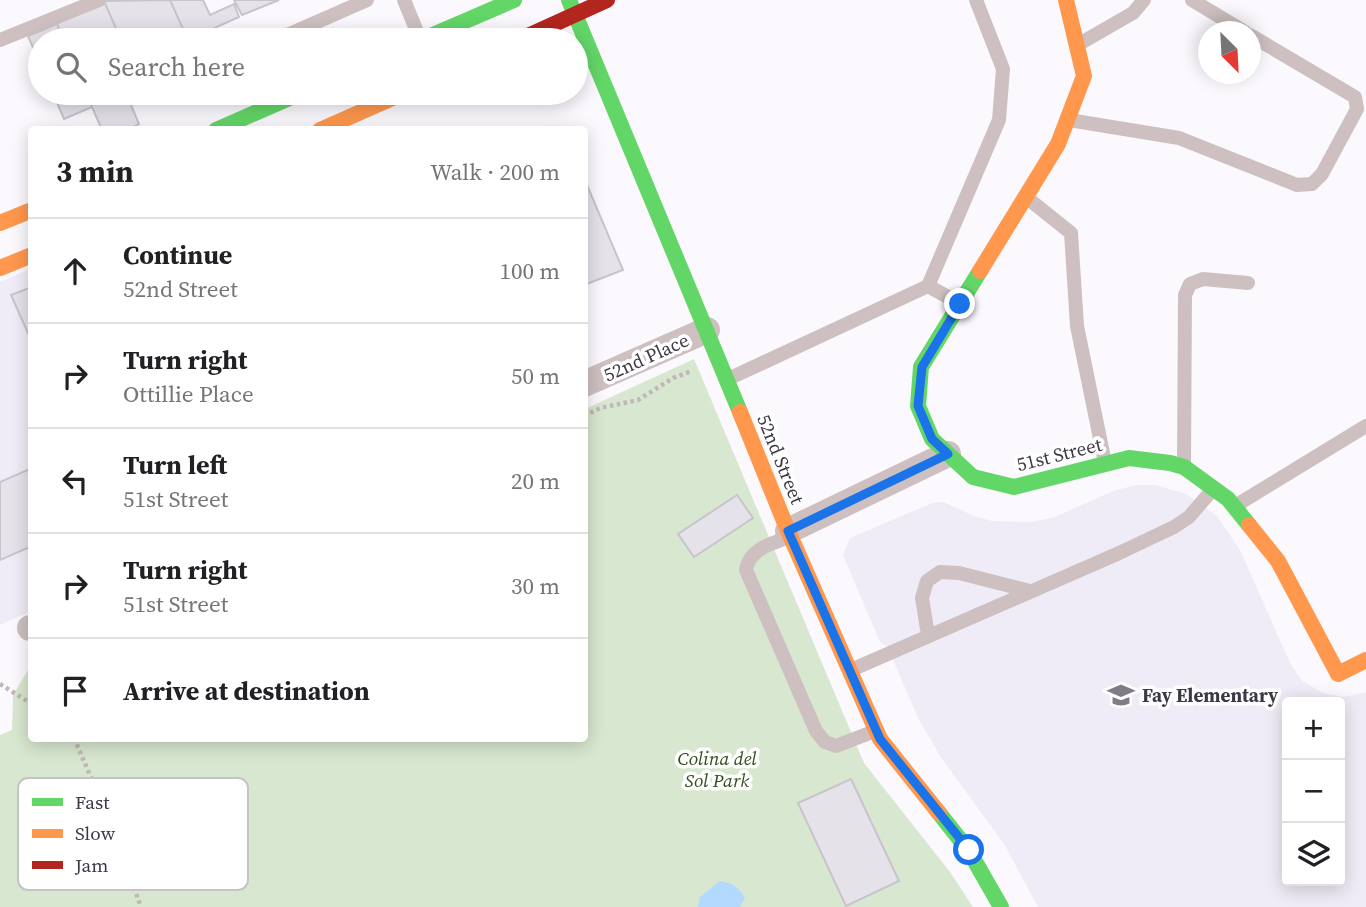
<!DOCTYPE html>
<meta charset="utf-8">
<style>
:root{--surface:#fff;--page:#f2f2f2;--text:#202124;--muted:#757577;--line:#e0e0e0}
body{margin:0;font-family:"Source Serif 4",serif;background:var(--page);color:var(--text)}
.controls{position:absolute;right:21px;bottom:21px;display:grid;overflow:hidden;border-radius:7px;box-shadow:0 4px 18px #0003}
.controls button{width:63px;height:63px;display:grid;place-items:center;padding:0;border:0;border-bottom:2px solid var(--line);background:var(--surface);color:var(--text);font:35px sans-serif}
.compass{position:absolute;left:1198px;top:21px;width:63px;height:63px;border-radius:50%;background:var(--surface);box-shadow:0 4px 18px #0003;rotate:156deg}
.stop{position:absolute;width:21px;height:21px;margin:-16px;border:5px solid #1a73e8;border-radius:50%;background:#fff}
.stop.end{background:#1a73e8;border-color:#fff;box-shadow:0 2px 7px #0008}
.list{margin:0;padding:0;list-style:none}
h2{display:flex;justify-content:space-between;align-items:center;height:91px;margin:0;padding:0 28px;font-size:30px}
h2 small{font-size:23px;font-weight:400;color:var(--muted)}
.list li{display:grid;grid-template-columns:46px 1fr auto;gap:21px;align-items:center;box-sizing:border-box;height:105px;padding:0 28px;border-top:2px solid var(--line)}
.list b{display:block;font-size:26px;white-space:nowrap}
.list p{margin:0;font-size:23px;white-space:nowrap;color:var(--muted)}
.list em{font-size:23px;font-style:normal;color:var(--muted)}
.icon{flex:none;width:38px;height:38px;fill:none;stroke:currentColor;stroke-width:2;stroke-linecap:round;stroke-linejoin:round}
.map{position:relative;flex:none;width:1366px;height:907px;overflow:hidden}
.search{position:absolute;background:var(--surface);box-shadow:0 4px 18px #0003;left:28px;top:28px;width:560px;height:77px;display:flex;align-items:center;gap:18px;box-sizing:border-box;padding:0 24px;border-radius:38px;color:var(--muted);font-size:26px}
.panel{position:absolute;background:var(--surface);box-shadow:0 4px 18px #0003;left:28px;top:126px;width:560px;height:616px;border-radius:7px}
.map>svg:first-child{display:block}
.built{fill:#f0ecf7;fill-rule:evenodd}
.green{fill:#d8e7cf}
.water{fill:#b2dafe}
.building{fill:#e6e2ea;stroke:#c7c4cc;stroke-width:2}
.lines{fill:none;stroke-linecap:round;stroke-linejoin:round}
.path{stroke:#c0b7b8;stroke-width:4.5;stroke-dasharray:3.5 3.5;stroke-linecap:butt}
.lane{stroke:#cec0c0;stroke-width:14}
.street{stroke:#cec0c0;stroke-width:26}
.fast{stroke:#63d668;stroke-width:16}
.slow{stroke:#ff974d;stroke-width:16}
.jam{stroke:#b3261e;stroke-width:16}
.route{stroke:#1a73e8;stroke-width:9}
.labels{text-anchor:middle;dominant-baseline:central;stroke-width:7;stroke-linejoin:round;paint-order:stroke}
.street-label{font-size:19px;fill:#3d3845;stroke:#fff}
.poi-label{font-size:19px;font-weight:bold;fill:#3d3845;stroke:#fff;text-anchor:start}
.park-label{font-size:19px;font-style:italic;fill:#324e1a;stroke:#fff}
.key{fill:#fff;stroke:#c5c3c7;stroke-width:2}
.key-label{font-size:19px;fill:#3d3845}
</style>
<div class="map">
<svg width="1366" height="907" viewBox="0 0 1366 907">
<rect width="100%" height="100%" fill="#fbf9fd"/>
<path class="built" d="M31,269V611L0,625V282Z
M1137,485H1156L1186,494L1217,516L1240,550L1290,663L1302,681L1323,693L1344,697L1366,692V907H1038L1004,844L942,759L919,720L887,646L880,642L843,555L850,538L932,503L944,502L974,516L992,521L1031,522L1052,518L1116,490ZM1287,702H1340V881H1287Z"/>
<path class="green" d="M694,359L864,763L950,872L973,907H0V735L12,730L13,695L31,665L32,738H584L585,409Z"/>
<path class="water" d="M720,881C732,883 739,887 745,898L740,907H698L700,897Z"/>
<path class="building" d="M170,0L188,40H121L104,1Z
M170,0H203L210,15L234,4L239,17L188,40Z
M234,0H279L242,15Z
M104,1L121,40H64L56,22Z
M57,24L64,40H40V63L28,36Z
M53,93H86L92,107L64,119Z
M86,93H126L139,124L128,130H102Z
M584,178L623,270L584,285Z
M32,287V342L11,295Z
M32,468V546L0,560V482Z
M737,495L753,518L694,557L678,534Z
M851,779L899,881L846,906L798,803Z"/>
<g class="lines">
<path class="path" d="M584,416L600,408L638,400L673,378L692,371
M0,684L32,704
M74,738L112,826L141,907"/>
<path class="lane" d="M404,0L420,39
M1192,0L1245,32
M0,40L99,0
M276,40L367,0
M1079,44L1133,13L1144,0
M1069,120L1179,138L1297,185L1312,184L1322,174L1357,109L1355,97L1250,35
M1026,197L1071,233L1077,326L1105,463
M928,286L999,120L1003,69L976,0
M728,379L928,286L959,303
M1184,464L1185,295L1190,284L1203,279L1248,283
M1235,506L1366,426
M789,537C771,544 749,549 746,570L816,731L825,742L836,746L875,731
M928,635L922,598L927,581L940,572L959,573L1030,591
M851,670L1117,554L1174,527L1189,517L1214,488"/>
<path class="street" d="M584,384L707,330
M788,531L948,454
M30,628H32"/>
<path class="fast" d="M569,0L740,412
M421,40L514,0
M216,130L301,93
M980,271L921,367L918,406L932,439L973,477L1014,487L1129,458L1170,463L1184,467L1228,499L1249,525
M939,813L969,851L1001,907"/>
<path class="slow" d="M320,130L404,93
M0,223L32,210
M0,268L32,255
M980,271L1058,144L1084,76L1066,0
M740,412L788,531L880,739L939,813
M1249,525L1278,561L1338,674L1366,660"/>
<path class="jam" d="M519,40L607,0"/>
</g>
<g class="lines">
<path class="route" d="M960,304L922,367L918,406L932,439L948,454L788,531L880,739L969,850"/>
</g>
<defs>
<symbol id="school-bare" viewBox="-9 -9 18 18"><path d="M0-5L7-2L0 1L-7-2ZM-4 1L0 2.5L4 1V4Q0 6-4 4Z" fill="#807c85" stroke="#fff" stroke-width="2.5" paint-order="stroke"/></symbol>
</defs>
<g fill-rule="evenodd">
<use href="#school-bare" x="1102" y="676" width="38" height="38"/>
</g>
<g class="labels">
<g class="street-label">
<text transform="translate(646 357) rotate(-24)">52nd Place</text>
<text transform="translate(1059 454) rotate(-14)">51st Street</text>
<text transform="translate(781 459) rotate(68)">52nd Street</text>
</g>
<g class="poi-label">
<text x="1142" y="695">Fay Elementary</text>
</g>
<g class="park-label">
<text x="717" y="758">Colina del<tspan x="717" dy="22">Sol Park</tspan></text>
</g>
</g>
<rect x="18" y="778" width="230" height="112" rx="10" class="key"/>
<rect x="32" y="798" width="31" height="8" fill="#63d668"/>
<rect x="32" y="829" width="31" height="9" fill="#ff974d"/>
<rect x="32" y="861" width="31" height="8" fill="#b3261e"/>
<g class="key-label">
<text x="75" y="809">Fast</text>
<text x="75" y="840">Slow</text>
<text x="75" y="872">Jam</text>
</g>
</svg>
<div class="controls">
<button>+</button>
<button>−</button>
<button><svg class="icon" aria-label="layers" viewBox="0 0 24 24"><path d="M12 4l9 5-9 5-9-5zM3 14l9 5 9-5"/></svg></button>
</div>
<svg class="compass" viewBox="-18 -18 36 36"><path d="M0-13l5 13h-10z" fill="#e53935"/><path d="M0 13l5-13h-10z" fill="#757577"/></svg>
<div class="stop" style="left:969px;top:850px"></div>
<div class="stop end" style="left:960px;top:304px"></div>
<div class="search"><svg class="icon" aria-label="search" viewBox="0 0 24 24"><circle cx="10" cy="10" r="6"/><path d="M15 15l6 6"/></svg>Search here</div>
<section class="panel">
<h2>3 min<small>Walk · 200 m</small></h2>
<ul class="list">
<li><svg class="icon" aria-label="ahead" viewBox="0 0 24 24"><path d="M12 20V5M6 11l6-6 6 6"/></svg><div><b>Continue</b><p>52nd Street</p></div><em>100 m</em></li>
<li><svg class="icon" aria-label="right" viewBox="0 0 24 24"><path d="M7 20v-9h11M14 6l5 5-5 5"/></svg><div><b>Turn right</b><p>Ottillie Place</p></div><em>50 m</em></li>
<li><svg class="icon" aria-label="left" viewBox="0 0 24 24"><path d="M17 20v-9H6M10 6l-5 5 5 5"/></svg><div><b>Turn left</b><p>51st Street</p></div><em>20 m</em></li>
<li><svg class="icon" aria-label="right" viewBox="0 0 24 24"><path d="M7 20v-9h11M14 6l5 5-5 5"/></svg><div><b>Turn right</b><p>51st Street</p></div><em>30 m</em></li>
<li><svg class="icon" aria-label="arrive" viewBox="0 0 24 24"><path d="M6 21V4h12l-3 4 3 4H6"/></svg><div><b>Arrive at destination</b></div></li>
</ul>
</section>
</div>
